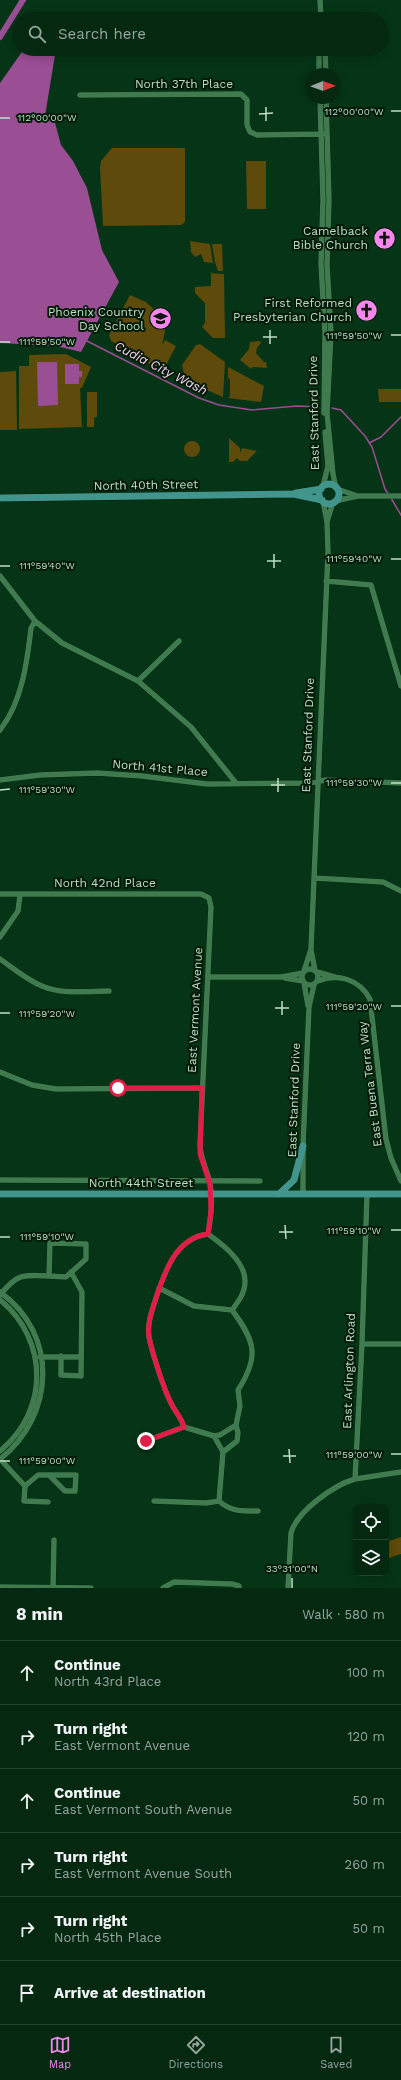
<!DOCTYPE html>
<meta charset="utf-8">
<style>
:root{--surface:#042810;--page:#0d3019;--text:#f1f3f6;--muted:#97a69f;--line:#254430;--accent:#f688ed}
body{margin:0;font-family:"Work Sans",sans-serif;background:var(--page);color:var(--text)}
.controls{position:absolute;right:12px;bottom:12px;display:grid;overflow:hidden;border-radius:8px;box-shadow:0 2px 10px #0003}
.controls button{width:36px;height:36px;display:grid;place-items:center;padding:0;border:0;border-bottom:1px solid var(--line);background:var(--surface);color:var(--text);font:20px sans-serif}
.compass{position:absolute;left:305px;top:68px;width:36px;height:36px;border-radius:50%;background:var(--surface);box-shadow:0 2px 10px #0003;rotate:89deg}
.stop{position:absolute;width:12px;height:12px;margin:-9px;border:3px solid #e11d48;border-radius:50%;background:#fff}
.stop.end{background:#e11d48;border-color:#fff;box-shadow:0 1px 4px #0008}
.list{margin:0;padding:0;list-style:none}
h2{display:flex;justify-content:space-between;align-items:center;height:52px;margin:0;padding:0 16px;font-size:17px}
h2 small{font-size:13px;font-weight:400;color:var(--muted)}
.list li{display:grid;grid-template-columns:26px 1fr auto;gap:12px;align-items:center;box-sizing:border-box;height:64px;padding:0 16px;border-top:1px solid var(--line)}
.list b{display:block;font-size:15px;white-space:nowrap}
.list p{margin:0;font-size:13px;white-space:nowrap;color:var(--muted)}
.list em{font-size:13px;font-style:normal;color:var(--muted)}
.icon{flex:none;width:22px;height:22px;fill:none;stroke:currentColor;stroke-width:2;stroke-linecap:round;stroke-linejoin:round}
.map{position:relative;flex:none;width:401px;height:1588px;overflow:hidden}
.search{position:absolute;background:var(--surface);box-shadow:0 2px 10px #0003;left:12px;right:12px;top:12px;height:44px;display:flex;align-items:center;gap:10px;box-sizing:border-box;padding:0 14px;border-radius:22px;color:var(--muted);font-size:15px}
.sheet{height:436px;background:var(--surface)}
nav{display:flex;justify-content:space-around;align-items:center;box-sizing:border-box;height:56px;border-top:1px solid var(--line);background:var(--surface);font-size:11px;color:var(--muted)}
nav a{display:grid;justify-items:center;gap:2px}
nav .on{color:var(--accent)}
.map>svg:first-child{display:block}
.green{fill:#5e4a0a}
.water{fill:#9a4e94}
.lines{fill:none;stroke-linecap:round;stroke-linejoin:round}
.stream{stroke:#9a4e94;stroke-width:1.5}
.canal{stroke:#9a4e94;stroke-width:6}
.minor-casing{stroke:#001b06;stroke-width:6}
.major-casing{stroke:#001b06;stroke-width:8}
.minor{stroke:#407b4f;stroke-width:5.5}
.major{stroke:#41958d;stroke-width:7}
.route{stroke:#e11d48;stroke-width:5}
.ticks{fill:none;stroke:#c1dfc6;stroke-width:1.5}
.labels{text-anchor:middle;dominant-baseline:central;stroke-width:4;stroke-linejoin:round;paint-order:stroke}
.street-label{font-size:12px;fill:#c1dfc6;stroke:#021a08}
.poi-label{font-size:12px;fill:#c1dfc6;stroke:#021a08;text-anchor:end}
.water-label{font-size:13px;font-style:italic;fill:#fcd2f6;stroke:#021a08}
.ticks-label{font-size:10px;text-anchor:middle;fill:#c1dfc6;stroke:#021a08;stroke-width:4;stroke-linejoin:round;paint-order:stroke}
</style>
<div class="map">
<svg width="401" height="1588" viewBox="0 0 401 1588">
<rect width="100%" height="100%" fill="#053516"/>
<path class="green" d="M112,148H185V222L181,225L103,226L100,168L101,161Z
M246,161H266V209H247Z
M190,241L210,244L213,263L204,262L201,254L195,257L191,252Z
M212,244H222L223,271H218L215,262Z
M211,273L224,274L225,338H213L202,327L205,323V303L195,293V287L211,286Z
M130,295L146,302L164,319L165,331L162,345L165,340L176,346L163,371L115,346V343L111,341L109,335Z
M260,341L261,343L257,348L256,353L264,362H266L267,368L253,367L251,369L240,360L249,349L250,342Z
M200,344L225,362L223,397L186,381L182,365L196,345Z
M66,354L91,367L82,388H80L82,427L19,429V366H29V355Z
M228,367L264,386L261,402L228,398L230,396V379L228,378Z
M16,371L17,430H0V372Z
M378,389H401V402H379Z
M87,392H97V417L94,418V427H87Z
M229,438L240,448V453L242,448L257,451L247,461H240L237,458L233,462H229Z
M184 449a8 8 0 1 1 16 0a8 8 0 1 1-16 0Z
M401,1537V1554L386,1559V1542Z"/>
<path class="water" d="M24,49H56L45,116L54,119L61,145L73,161L87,188L102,250L119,282L81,352L56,346L0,343V83Z
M37,362H57L58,405L38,406Z
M65,364H79V371H82V377H79V384H65Z"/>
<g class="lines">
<path class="stream" d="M87,341L199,398L219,405L252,410L297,406L319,407
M332,408L341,410L365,436L372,447L385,489L389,495
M369,443L381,437L401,417
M391,498L401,515"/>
<path class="canal" d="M0,37L23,0"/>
<defs>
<path id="minor" d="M320,0L321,19
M319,49V74
M325,49L326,74
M80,95L241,94L247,100V125L250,132L257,135L323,134
M320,98L323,199L321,264L325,333L324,413
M326,98L329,199L327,265L331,333L327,413L333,474L336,488
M323,486L328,466L325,432
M337,489L355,495
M335,501L358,496H401
M327,522L333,502
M0,576L35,621L31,628C27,663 22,702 0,730
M326,581L371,585L401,686
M35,621L62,643L138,681L191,727L236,783
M138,681L179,641
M0,780L40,775L97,773L142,776L207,784L309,783L326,780L401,783
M314,878L383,882L401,891
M0,894H201L209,898L211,907L200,1144C200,1158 207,1169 210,1183C213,1199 211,1218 208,1234
M0,937L18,911L20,895
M311,950L315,970
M0,959C13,968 27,980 42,986C62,995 87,991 109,991
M302 977a8 8 0 1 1 16 0a8 8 0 1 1-16 0Z
M304,971L311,949L328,552L327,522L323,501
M317,972L335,977
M208,977H281L303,973
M285,978L303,981
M318,981C338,973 359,979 370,999L386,1139L391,1158L401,1181
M304,983L308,1006
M0,1072L32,1085L56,1089L202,1088
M0,1180L260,1181
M303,1194V1146L309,1007L314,985
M50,1243L86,1244V1259L66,1277L49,1276Z
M159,1288L194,1306L232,1310
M0,1292C59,1334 55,1416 0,1459
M0,1295C18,1273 22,1275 49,1276
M0,1300C49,1340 49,1411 0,1451
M362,1344H401
M61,1356V1375L81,1376L82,1292L71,1272
M40,1357H81
M184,1427C181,1417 175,1412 171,1403C164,1390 152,1352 149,1337C147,1323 152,1311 156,1298C165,1271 176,1238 208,1234
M214,1436L223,1452L219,1501
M146,1441L184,1427L214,1436L220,1435L236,1425L240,1406L238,1390C260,1356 255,1341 232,1310C238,1302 245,1293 245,1282C246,1262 222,1244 208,1234
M223,1452L237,1441L238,1433L236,1425
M0,1459L25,1486L24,1501L48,1502
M355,1479L401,1472
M25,1486L38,1475H76L75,1491H65L49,1475
M154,1501L206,1503L219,1501C231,1512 243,1511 258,1511
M0,1587L91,1588
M53,1588L54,1540
M163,1588L174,1582L232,1584L239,1586V1588
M288,1588L291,1533C297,1511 334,1485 355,1479L362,1344L367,1194"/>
<path id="major" d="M319 494a10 10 0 1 1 20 0a10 10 0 1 1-20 0Z
M296,493L321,489
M0,498L293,494L322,500
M0,1194H401
M279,1194L294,1180L303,1146"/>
</defs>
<use href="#minor" class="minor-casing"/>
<use href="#major" class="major-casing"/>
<use href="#minor" class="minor"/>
<use href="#major" class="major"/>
</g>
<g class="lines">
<path class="route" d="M118,1088H202L200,1154L210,1184L211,1211L208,1234C176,1238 165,1271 156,1298C152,1311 147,1323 149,1337C152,1352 164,1390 171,1403C175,1412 181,1417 184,1427L146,1441"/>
</g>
<path class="ticks" d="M266,107V121M391,111H401M259,114L273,113M0,118H10M270,330V344M391,335H401M263,337H277M0,342H10M274,554V568M391,559H401M267,561H281M0,566H10M278,778V792M391,783H401M271,785H285M0,790L10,789M282,1001V1015M391,1006H401M275,1008H289M0,1013H10M285,1225L286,1239M391,1230H401M279,1232H293M0,1237H10M289,1449L290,1463M391,1454H401M283,1456H296M0,1461H10M292,1578V1588"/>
<defs>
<symbol id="church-disc" viewBox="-11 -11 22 22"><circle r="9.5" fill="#f688ed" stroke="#021a08"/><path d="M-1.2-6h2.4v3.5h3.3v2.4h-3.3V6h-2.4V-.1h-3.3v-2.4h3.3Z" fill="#111"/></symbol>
<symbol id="school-disc" viewBox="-11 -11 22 22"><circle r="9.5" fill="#f688ed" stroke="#021a08"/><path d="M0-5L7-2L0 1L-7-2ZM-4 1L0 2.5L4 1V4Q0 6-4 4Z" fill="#111"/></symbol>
</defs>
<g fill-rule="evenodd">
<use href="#church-disc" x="372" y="226" width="25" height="25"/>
<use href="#church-disc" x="354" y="298" width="25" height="25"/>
<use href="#school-disc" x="148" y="306" width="25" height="25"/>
</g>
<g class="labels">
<g class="street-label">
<text x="184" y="84">North 37th Place</text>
<text transform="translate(314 413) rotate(-91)">East Stanford Drive</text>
<text transform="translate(146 485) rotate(-1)">North 40th Street</text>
<text transform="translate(308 735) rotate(-88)">East Stanford Drive</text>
<text transform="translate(160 768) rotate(5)">North 41st Place</text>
<text x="105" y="883">North 42nd Place</text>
<text transform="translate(195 1010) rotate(-87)">East Vermont Avenue</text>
<text transform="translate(370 1084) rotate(-97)">East Buena Terra Way</text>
<text transform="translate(294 1100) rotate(-88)">East Stanford Drive</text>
<text x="141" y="1183">North 44th Street</text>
<text transform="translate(349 1371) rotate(-88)">East Arlington Road</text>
</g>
<g class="poi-label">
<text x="368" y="231">Camelback<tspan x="368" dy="14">Bible Church</tspan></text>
<text x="352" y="303">First Reformed<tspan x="352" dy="14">Presbyterian Church</tspan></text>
<text x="144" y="312">Phoenix Country<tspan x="144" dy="14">Day School</tspan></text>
</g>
<g class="water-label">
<text transform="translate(161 368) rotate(27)">Cudia City Wash</text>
</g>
</g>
<g class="ticks-label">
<text x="354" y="115">112°00'00"W</text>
<text x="47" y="121">112°00'00"W</text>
<text x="354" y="339">111°59'50"W</text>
<text x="47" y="345">111°59'50"W</text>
<text x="354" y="562">111°59'40"W</text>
<text x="47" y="569">111°59'40"W</text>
<text x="354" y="786">111°59'30"W</text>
<text x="47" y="793">111°59'30"W</text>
<text x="354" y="1010">111°59'20"W</text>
<text x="47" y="1017">111°59'20"W</text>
<text x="354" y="1234">111°59'10"W</text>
<text x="47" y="1240">111°59'10"W</text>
<text x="354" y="1458">111°59'00"W</text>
<text x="47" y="1464">111°59'00"W</text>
<text x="292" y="1572">33°31'00"N</text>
</g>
</svg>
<div class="controls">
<button><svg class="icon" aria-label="locate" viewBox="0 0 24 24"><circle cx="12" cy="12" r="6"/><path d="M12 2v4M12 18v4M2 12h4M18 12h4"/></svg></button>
<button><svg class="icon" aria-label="layers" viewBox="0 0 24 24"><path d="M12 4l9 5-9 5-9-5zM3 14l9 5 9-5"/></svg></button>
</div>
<svg class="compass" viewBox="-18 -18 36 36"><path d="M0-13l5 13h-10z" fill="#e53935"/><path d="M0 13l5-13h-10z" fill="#97a69f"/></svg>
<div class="stop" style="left:118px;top:1088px"></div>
<div class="stop end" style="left:146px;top:1441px"></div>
<div class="search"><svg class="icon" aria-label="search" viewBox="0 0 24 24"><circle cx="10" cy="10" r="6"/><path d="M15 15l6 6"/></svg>Search here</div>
</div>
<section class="sheet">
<h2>8 min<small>Walk · 580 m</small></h2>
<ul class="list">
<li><svg class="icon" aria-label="ahead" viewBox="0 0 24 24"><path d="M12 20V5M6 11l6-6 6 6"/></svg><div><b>Continue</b><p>North 43rd Place</p></div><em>100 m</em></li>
<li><svg class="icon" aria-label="right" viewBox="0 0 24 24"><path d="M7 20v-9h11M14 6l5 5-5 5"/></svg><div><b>Turn right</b><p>East Vermont Avenue</p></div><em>120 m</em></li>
<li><svg class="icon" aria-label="ahead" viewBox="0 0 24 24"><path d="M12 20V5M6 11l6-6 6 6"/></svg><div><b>Continue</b><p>East Vermont South Avenue</p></div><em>50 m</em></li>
<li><svg class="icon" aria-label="right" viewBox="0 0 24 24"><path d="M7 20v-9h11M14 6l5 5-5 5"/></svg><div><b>Turn right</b><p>East Vermont Avenue South</p></div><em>260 m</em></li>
<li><svg class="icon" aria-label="right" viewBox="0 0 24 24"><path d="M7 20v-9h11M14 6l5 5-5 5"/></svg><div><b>Turn right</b><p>North 45th Place</p></div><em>50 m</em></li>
<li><svg class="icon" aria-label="arrive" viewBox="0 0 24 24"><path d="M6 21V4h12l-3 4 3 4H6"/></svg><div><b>Arrive at destination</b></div></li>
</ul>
</section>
<nav>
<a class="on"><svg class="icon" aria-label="map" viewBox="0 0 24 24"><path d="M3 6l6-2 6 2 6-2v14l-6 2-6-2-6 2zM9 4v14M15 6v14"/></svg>Map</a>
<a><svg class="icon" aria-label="directions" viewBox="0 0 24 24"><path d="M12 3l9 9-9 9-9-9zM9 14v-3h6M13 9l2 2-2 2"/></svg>Directions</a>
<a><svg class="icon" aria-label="saved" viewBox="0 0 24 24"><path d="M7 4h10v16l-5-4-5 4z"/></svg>Saved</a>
</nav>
